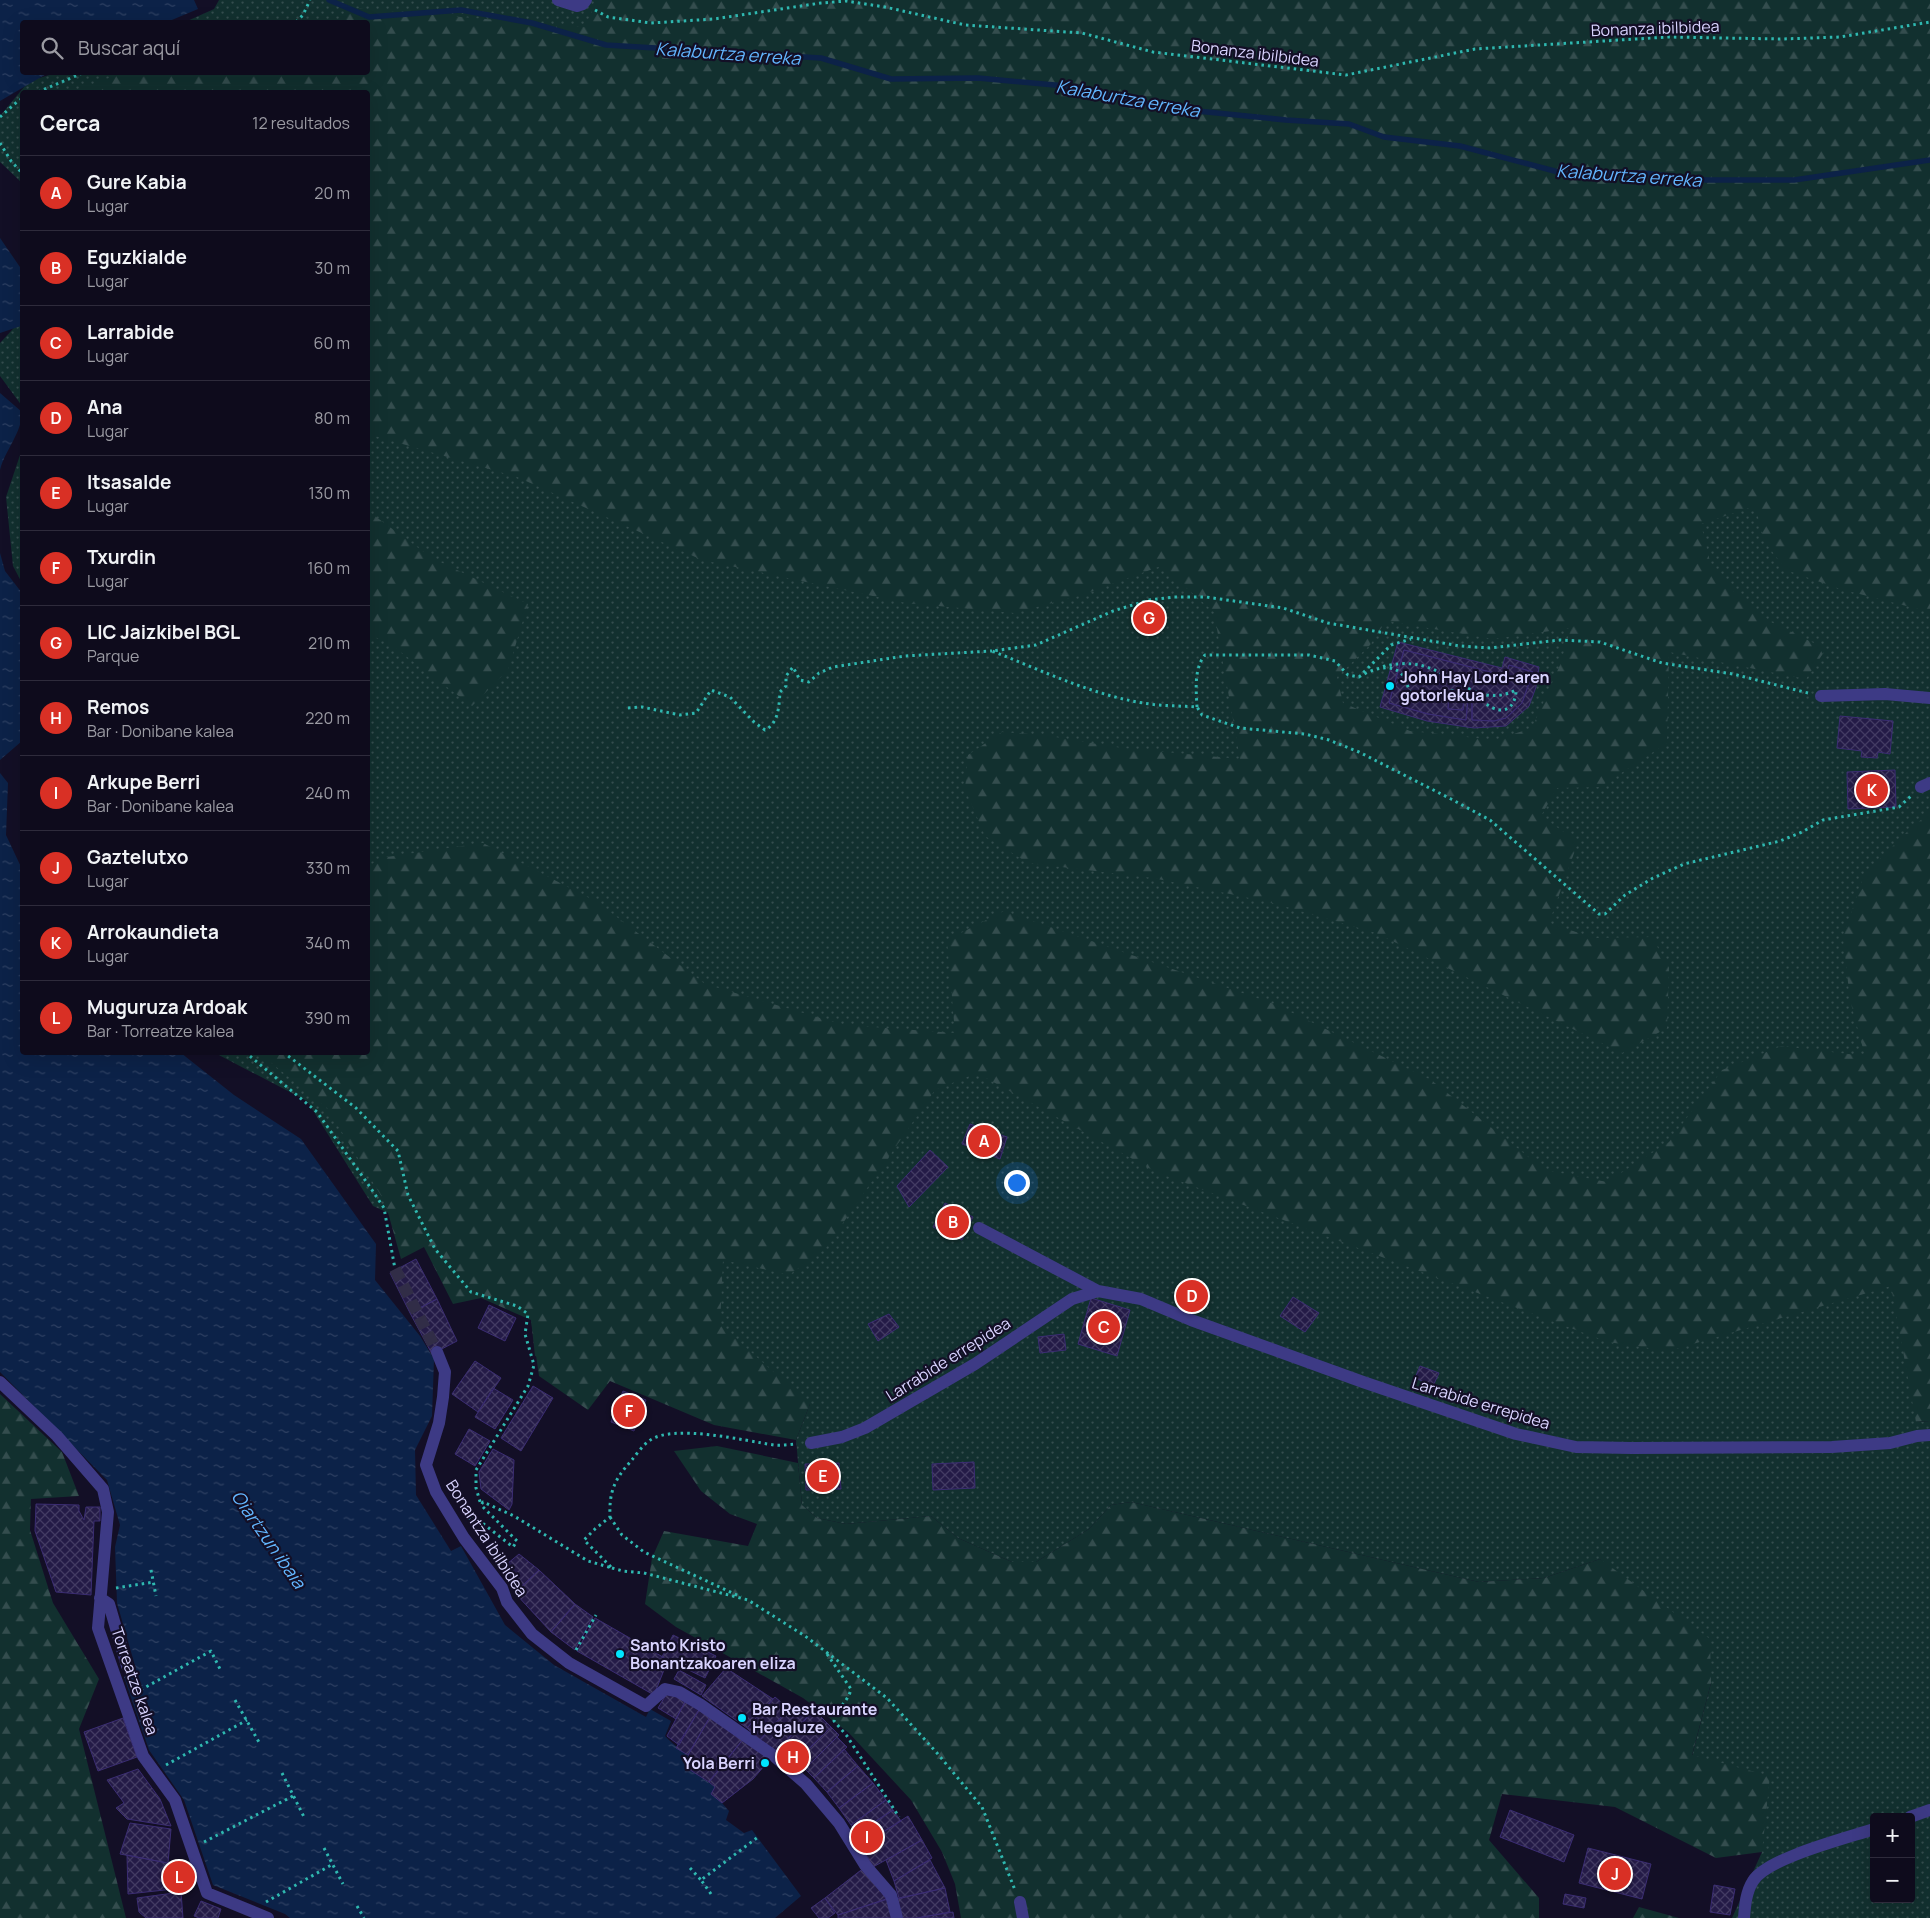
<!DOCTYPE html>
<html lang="es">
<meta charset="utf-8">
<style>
:root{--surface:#0e0b1c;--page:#1c1929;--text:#f1f3f6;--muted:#9b9ba3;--line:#2e2b3b;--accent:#d93025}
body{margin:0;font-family:Manrope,sans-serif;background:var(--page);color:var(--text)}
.controls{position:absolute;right:15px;bottom:15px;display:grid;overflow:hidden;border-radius:5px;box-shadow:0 5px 20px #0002}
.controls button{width:45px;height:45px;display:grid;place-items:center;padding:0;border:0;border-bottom:1px solid var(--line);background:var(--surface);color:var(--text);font:25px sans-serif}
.you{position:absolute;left:1016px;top:1182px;width:18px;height:18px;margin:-12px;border:4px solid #fff;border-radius:50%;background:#1a73e8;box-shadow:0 0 0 8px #1a73e833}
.badge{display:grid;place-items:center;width:32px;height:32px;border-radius:50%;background:var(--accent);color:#fff;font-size:16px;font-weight:700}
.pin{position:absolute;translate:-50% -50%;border:2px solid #fff;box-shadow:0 1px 5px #0006}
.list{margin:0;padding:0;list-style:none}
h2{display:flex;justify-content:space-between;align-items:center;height:65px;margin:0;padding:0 20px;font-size:21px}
h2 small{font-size:16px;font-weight:400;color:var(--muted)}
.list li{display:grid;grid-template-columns:32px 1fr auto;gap:15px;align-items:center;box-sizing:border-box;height:75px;padding:0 20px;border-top:1px solid var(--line)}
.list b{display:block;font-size:19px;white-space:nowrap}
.list p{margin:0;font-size:16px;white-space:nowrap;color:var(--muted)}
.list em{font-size:16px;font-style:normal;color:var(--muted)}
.icon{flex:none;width:28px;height:28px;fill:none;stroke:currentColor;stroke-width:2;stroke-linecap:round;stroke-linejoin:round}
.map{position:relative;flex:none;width:1930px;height:1918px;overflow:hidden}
.search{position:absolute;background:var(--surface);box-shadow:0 5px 20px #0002;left:20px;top:20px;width:350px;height:55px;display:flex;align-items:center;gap:12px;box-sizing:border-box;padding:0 18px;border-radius:5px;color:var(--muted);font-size:19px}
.panel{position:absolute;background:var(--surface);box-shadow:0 5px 20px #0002;left:20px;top:90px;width:350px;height:965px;border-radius:5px}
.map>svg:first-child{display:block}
.green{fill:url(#green-dots);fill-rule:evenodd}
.forest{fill:url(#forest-firs);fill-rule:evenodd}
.water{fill:url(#water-ripples)}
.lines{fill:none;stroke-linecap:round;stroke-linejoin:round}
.stream{stroke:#0c2248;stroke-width:5.5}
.building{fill:url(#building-cross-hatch);stroke:#3b2d73;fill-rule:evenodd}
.minor-tunnel{stroke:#312d47;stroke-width:12;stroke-dasharray:12 6;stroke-linecap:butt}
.path{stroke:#2fb8b0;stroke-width:3;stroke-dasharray:2.5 4;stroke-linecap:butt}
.minor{stroke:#3d3a85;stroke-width:12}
.poi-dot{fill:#00e5ff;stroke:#130f26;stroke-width:2}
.labels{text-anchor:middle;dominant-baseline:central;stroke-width:4.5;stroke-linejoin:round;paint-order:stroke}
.street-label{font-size:16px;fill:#d9d4ff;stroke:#130f26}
.poi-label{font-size:16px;font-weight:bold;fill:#d9d4ff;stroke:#130f26;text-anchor:start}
.water-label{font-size:18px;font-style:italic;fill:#62b6ff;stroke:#130f26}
</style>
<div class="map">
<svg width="1930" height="1918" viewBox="0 0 1930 1918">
<defs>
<pattern id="green-dots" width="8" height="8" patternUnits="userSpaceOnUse" patternTransform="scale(1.25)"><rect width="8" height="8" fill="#12302f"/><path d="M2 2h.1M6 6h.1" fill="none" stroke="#344d4e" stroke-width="1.8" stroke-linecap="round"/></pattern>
<pattern id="forest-firs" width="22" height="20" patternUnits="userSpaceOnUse" patternTransform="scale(1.25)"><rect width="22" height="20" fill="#12302f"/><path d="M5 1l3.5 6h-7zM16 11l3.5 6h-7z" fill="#344d4e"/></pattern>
<pattern id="water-ripples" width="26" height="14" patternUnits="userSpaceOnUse" patternTransform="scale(1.25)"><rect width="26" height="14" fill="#0c2248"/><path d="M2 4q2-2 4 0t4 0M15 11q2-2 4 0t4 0" fill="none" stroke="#2f4163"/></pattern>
<pattern id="building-cross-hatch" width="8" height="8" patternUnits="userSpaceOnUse" patternTransform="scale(1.25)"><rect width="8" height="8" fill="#241b47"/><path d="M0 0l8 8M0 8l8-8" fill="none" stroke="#433b63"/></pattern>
</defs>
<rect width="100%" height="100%" fill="#130f26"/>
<path class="green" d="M219,0H1930V1412L1916,1422L1930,1421V1918H1732L1762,1852L1692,1756L1711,1683L1600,1559L1544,1578L1479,1582L1131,1502L1111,1505L1089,1529L1036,1562H1012L958,1538L931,1516L846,1524L817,1518L802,1505L796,1440L810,1404L728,1417L535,1356L527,1283L431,1232L373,1206L307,1101L215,1053L368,1052V92H22V183L0,162V116L29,81L56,73L368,72V22H185L214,9ZM1874,1817H1911V1899H1874Z
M22,319V406L0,376V343Z
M22,449V583L13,566L6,497Z"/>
<path class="forest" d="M597,0H1930V612L1840,589L1786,570L1765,542L1755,506L1701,524L1711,566L1733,591L1771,622L1826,649L1806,679L1669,652L1667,743L1600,787L1557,788L1541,816L1578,842L1549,923L1594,938L1652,937L1669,968L1667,1028L1622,1053L1376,933L1273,903L1153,878L1028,863L985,836L965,789L968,755L1002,732L1043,735L1122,748L1240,759L1214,612L1161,566L1082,595L1014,613L906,603L702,560L517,477L368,434V92H70L123,73L368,72V22H336L352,8L585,27ZM1386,621L1493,639L1571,628L1560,665L1532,728L1495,740L1410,731L1343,703L1337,677L1370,645Z
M368,511L432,558L528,604L508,670L472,706L390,644L368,634Z
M1930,813V1421L1916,1422L1891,1286L1669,1351L1608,1342L1156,1172L977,1073L935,1090L825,1249L789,1275L723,1260L720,1325L810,1404L796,1440L714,1425L610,1381L588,1410L539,1376L531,1320L481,1298L453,1304L424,1247L401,1259L385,1202L327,1108L259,1053L368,1052V867L380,858L483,843L597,902L705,984L844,1025L955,1033L947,940L1004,911L1274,1004L1431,1080L1545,1170L1607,1182L1669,1142L1722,1070L1781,1046L1865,1056L1850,1000L1843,937L1864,875L1912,827Z
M0,1394L62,1452L79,1496L31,1499L30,1530L53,1603L99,1679L79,1729L126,1918H0Z
M717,1446L798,1463L802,1505L817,1518L846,1524L931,1516L958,1538L1012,1562H1036L1089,1529L1111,1505L1131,1502L1479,1582L1544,1578L1600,1559L1710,1639L1711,1683L1692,1755L1770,1776L1762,1852L1716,1858L1615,1807L1502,1794L1489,1840L1539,1898V1918H961L955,1884L942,1852L911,1800L849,1733L803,1698L676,1627L645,1604L652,1558L664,1531L748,1546L757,1524L730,1514L701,1491L674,1451Z
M1639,1907L1679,1918H1633Z"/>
<path class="water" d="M0,0H194L198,9L167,22H22V72L48,73L0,101Z
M0,238L22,270V324L21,326L0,333Z
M0,393L22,412C22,433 5,450 0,470Z
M0,553L5,571L22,593V741L0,760Z
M0,773L8,783L6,835L22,869V1052L181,1053L234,1095L301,1139L376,1244L375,1280L420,1336L434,1359L432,1416L415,1450L416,1495L451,1551L461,1546L505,1625L554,1665L646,1717L650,1709L671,1721L665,1736C673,1745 685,1752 692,1760L688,1768L715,1787L711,1794L722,1803L729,1811L726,1820L744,1833L752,1830L801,1896L775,1918H290L285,1914L213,1885L184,1800L149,1750L124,1677L136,1669L117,1603L115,1547L120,1525L107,1480L0,1372Z"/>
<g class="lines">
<path class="stream" d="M329,0L369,17L461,10L532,23L606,45L821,58L891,79L978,78L1066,86L1167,108L1286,120L1349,124L1384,137L1460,146L1562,173H1643L1706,180H1794L1930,160"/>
</g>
<path class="building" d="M1398,642L1502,668L1505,657L1539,667L1536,687L1529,706L1506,726L1474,728L1427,721L1380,707ZM1404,650L1506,676L1509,665L1533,672L1522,703L1506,718L1494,721L1472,720V699H1468L1466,720L1428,714L1389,703Z
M1404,650L1506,676L1509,665L1533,672L1522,703L1506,718L1494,721L1472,720V699H1468L1466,720L1428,714L1389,703ZM1449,695L1464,697L1463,710L1448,709Z
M1449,695L1464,697L1463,710L1448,709Z
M1840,716L1893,721L1890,754L1878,752L1877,758L1861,757L1862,751L1837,748Z
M1895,770L1896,807L1848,809L1847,772Z
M970,1124L1007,1137L1000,1159L962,1144Z
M930,1150L948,1167L909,1207L897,1186Z
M945,1203L973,1217L962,1240L933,1227Z
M416,1259L437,1299L410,1313L390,1273Z
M1200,1284L1201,1307H1183L1182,1285Z
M1293,1297L1319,1313L1305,1332L1280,1316Z
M1091,1298L1130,1310L1117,1356L1078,1344Z
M437,1299L457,1341L432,1354L410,1313Z
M489,1305L516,1318L505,1341L478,1328Z
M889,1314L899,1327L878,1341L868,1324Z
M1064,1334L1066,1350L1040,1353L1038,1337Z
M475,1361L501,1378L478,1412L452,1394Z
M1420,1366L1439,1373L1433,1386L1415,1378Z
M533,1386L553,1398L521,1451L501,1438Z
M493,1388L513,1400L495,1429L475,1417Z
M623,1391L646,1400L634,1431L611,1422Z
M469,1429L490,1441L475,1466L455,1454Z
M493,1449L514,1460L512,1504L509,1510L481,1489L479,1472Z
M974,1462L975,1488L933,1490L932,1464Z
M839,1463L841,1489L806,1490L805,1464Z
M36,1504L79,1505V1511L84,1520L86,1507H100V1521H94L91,1595L56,1592L35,1531Z
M519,1554L539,1570L515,1593L507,1564Z
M539,1570L575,1604L551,1632L515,1593Z
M575,1604L593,1617L575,1650L551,1632Z
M595,1618L668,1660L654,1695L577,1651Z
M673,1635L716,1656L705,1678L662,1657Z
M726,1668L773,1699L747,1728L702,1696Z
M679,1670L706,1685L701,1695L674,1679Z
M667,1693L686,1700L676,1719L658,1708Z
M775,1697L789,1709L760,1740L747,1728Z
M686,1700L700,1708L679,1745L667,1736Z
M792,1705L807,1717L775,1753L760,1740Z
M700,1708L711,1715L688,1755L676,1748Z
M814,1710L831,1727L795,1763L780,1748Z
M711,1715L744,1738L709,1782L687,1768L692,1760L688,1755Z
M123,1718L137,1757L98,1771L84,1732Z
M831,1727L839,1735L804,1770L795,1762Z
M837,1737L847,1747L814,1778L805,1769Z
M744,1738L772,1757L753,1779L722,1803L711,1794L715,1787L709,1782Z
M844,1749L858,1766L827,1792L814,1778Z
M858,1766L873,1783L839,1808L827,1792Z
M138,1769L160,1799L171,1826L127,1819L116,1808L124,1803L107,1780Z
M873,1783L886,1800L851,1825L839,1808Z
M886,1800L893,1810L857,1834L851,1825Z
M893,1810L901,1821L867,1842L860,1831Z
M1510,1810L1574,1835L1564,1862L1500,1837Z
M908,1816L922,1840L873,1867L861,1846Z
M130,1823L171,1829L168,1863L120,1854Z
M922,1840L932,1858L894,1881L886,1860Z
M1588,1848L1651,1864L1642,1899L1579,1883Z
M127,1855L182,1866L183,1888L128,1894Z
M930,1860L945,1888L899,1898L894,1881Z
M865,1867L886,1899L838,1915L825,1898Z
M1714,1885L1735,1889L1730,1915L1710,1912Z
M945,1888L950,1912L917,1918H901L897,1899Z
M181,1892L183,1918H146L139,1912L137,1898Z
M1565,1894L1586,1898L1584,1908L1563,1904Z
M825,1898L835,1913L828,1918H819L811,1908Z
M888,1899L894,1918H838V1915Z
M201,1901L221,1909L218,1918H199L194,1916Z
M953,1912L954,1918H917Z"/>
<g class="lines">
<path class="minor-tunnel" d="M395,1269L437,1352"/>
<path class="path" d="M595,10L608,17L651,23L714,19L821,3L846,1L885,7L965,25L1082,33L1153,52L1346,75L1475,49L1668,37L1782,39L1840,37L1930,22
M296,22L303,15L310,0
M38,92L85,72
M0,117L18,101L22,99
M0,143L11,161L22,173
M1359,677C1372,669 1393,661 1404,677C1409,685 1407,694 1418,698C1431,702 1439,692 1451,691C1458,690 1468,693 1474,696C1481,699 1486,705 1493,708C1508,715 1516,703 1516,690C1480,708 1459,678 1427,667C1411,662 1396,663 1381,667
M1808,693L1733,674L1662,663L1600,642L1560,640L1490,648L1460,646L1328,623L1283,608L1206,597H1174L1149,600L1113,611L1036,645L992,651C1046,672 1100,699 1158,705C1171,706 1184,706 1197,707L1202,715L1240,728L1305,734L1329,740L1359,752L1451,799L1490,820L1599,914H1605L1625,895L1653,878L1684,864L1780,841L1802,832L1823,820L1899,807L1911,796
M1197,707C1196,690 1194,668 1205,655H1309L1335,661L1348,675L1359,677L1391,645L1411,639
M628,708L642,707L680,715L696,713L711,690L730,697L754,722L765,730C779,723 779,705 780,692L786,686V676L793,667L800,680L809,682L819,673L833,667L905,656L992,651
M245,1052L317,1112L370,1187L384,1208L395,1269
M283,1052L356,1108L398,1151L408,1195L435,1249L471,1292L517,1306L528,1314L525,1334L534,1365L528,1386L476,1470V1488L481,1505
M610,1517L622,1535L644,1552L741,1597
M468,1519L472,1515L513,1547L517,1541L481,1505L483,1502L514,1516L588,1561L612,1568L584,1540L595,1529L610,1517C609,1492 614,1480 631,1461C636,1455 642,1446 649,1441C672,1423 746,1441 774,1445C782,1446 790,1444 797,1444
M612,1568L623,1571L644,1573L748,1600L805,1636L887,1698L937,1753L982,1807L1015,1890
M151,1570L156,1596
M116,1588L154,1582
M576,1650L596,1615
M827,1654L851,1689C848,1703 835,1709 834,1721L847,1736L899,1817
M135,1693L211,1651L221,1671
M235,1700L260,1744
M166,1765L247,1720
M282,1773L305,1819
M204,1842L293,1796
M324,1848L343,1884
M690,1868L701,1880
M711,1894L701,1880L758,1837
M266,1902L333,1864
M357,1906L364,1918"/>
<path class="minor" d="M558,0L577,6L583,4L586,0
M1821,696L1885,694L1930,698
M1921,787L1930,783
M979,1228L1098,1291L1141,1299L1191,1320L1363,1382L1516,1434L1576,1447L1632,1448L1832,1447L1890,1443L1917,1436L1930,1435
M437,1352L445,1372L443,1397L439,1423L426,1465L436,1492L464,1538L502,1588L507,1602L532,1634L569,1663L646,1706L665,1689L679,1692L701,1705L774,1756L806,1784L839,1823L865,1865L891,1895L897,1918
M0,1382L57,1436L103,1489L108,1512L98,1628L143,1756L175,1800L207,1893L268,1918
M811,1443L842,1437L865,1428L975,1364L1072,1299L1098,1291
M100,1598L109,1604L127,1666
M1910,1817L1930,1810
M1020,1902L1023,1918
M1744,1918C1745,1905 1746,1892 1753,1881C1767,1858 1847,1838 1874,1829"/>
</g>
<g class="poi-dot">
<circle cx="1390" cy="686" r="5"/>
<circle cx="620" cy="1654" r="5"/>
<circle cx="742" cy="1718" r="5"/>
<circle cx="765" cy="1763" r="5"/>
</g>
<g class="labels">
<g class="street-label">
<text transform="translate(1655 28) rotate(-2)">Bonanza ibilbidea</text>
<text transform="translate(1255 53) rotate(7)">Bonanza ibilbidea</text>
<text transform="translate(948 1359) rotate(-32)">Larrabide errepidea</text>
<text transform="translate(1481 1403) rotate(17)">Larrabide errepidea</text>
<text transform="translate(487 1538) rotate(57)">Bonantza ibilbidea</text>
<text transform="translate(135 1681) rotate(71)">Torreatze kalea</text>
</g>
<g class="poi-label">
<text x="1400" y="677">John Hay Lord-aren<tspan x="1400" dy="18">gotorlekua</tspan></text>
<text x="630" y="1645">Santo Kristo<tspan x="630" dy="18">Bonantzakoaren eliza</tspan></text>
<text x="752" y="1709">Bar Restaurante<tspan x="752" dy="18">Hegaluze</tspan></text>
<text x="755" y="1763" text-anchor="end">Yola Berri</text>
</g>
<g class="water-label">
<text transform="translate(728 53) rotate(4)">Kalaburtza erreka</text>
<text transform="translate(1128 98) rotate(10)">Kalaburtza erreka</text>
<text transform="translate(1629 175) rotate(4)">Kalaburtza erreka</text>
<text transform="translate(269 1539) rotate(55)">Oiartzun ibaia</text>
</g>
</g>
</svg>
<div class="controls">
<button>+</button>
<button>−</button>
</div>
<div class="you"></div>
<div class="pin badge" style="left:984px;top:1141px">A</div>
<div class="pin badge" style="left:953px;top:1222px">B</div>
<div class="pin badge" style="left:1104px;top:1327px">C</div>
<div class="pin badge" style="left:1192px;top:1296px">D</div>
<div class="pin badge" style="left:823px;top:1476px">E</div>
<div class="pin badge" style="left:629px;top:1411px">F</div>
<div class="pin badge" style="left:1149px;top:618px">G</div>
<div class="pin badge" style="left:793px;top:1757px">H</div>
<div class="pin badge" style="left:867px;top:1837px">I</div>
<div class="pin badge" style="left:1615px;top:1874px">J</div>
<div class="pin badge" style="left:1872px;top:790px">K</div>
<div class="pin badge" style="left:179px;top:1877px">L</div>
<div class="search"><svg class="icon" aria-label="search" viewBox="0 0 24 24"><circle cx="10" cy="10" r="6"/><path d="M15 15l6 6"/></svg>Buscar aquí</div>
<section class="panel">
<h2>Cerca<small>12 resultados</small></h2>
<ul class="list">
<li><span class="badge">A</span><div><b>Gure Kabia</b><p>Lugar</p></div><em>20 m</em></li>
<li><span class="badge">B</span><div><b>Eguzkialde</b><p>Lugar</p></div><em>30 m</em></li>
<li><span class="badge">C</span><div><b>Larrabide</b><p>Lugar</p></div><em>60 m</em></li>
<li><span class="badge">D</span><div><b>Ana</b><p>Lugar</p></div><em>80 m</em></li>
<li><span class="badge">E</span><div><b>Itsasalde</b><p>Lugar</p></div><em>130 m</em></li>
<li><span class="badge">F</span><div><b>Txurdin</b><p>Lugar</p></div><em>160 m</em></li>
<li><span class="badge">G</span><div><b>LIC Jaizkibel BGL</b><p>Parque</p></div><em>210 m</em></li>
<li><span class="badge">H</span><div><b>Remos</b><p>Bar · Donibane kalea</p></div><em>220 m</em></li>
<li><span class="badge">I</span><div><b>Arkupe Berri</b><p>Bar · Donibane kalea</p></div><em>240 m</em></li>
<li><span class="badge">J</span><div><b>Gaztelutxo</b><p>Lugar</p></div><em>330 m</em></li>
<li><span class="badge">K</span><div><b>Arrokaundieta</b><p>Lugar</p></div><em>340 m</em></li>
<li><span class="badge">L</span><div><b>Muguruza Ardoak</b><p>Bar · Torreatze kalea</p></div><em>390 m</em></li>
</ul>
</section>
</div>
